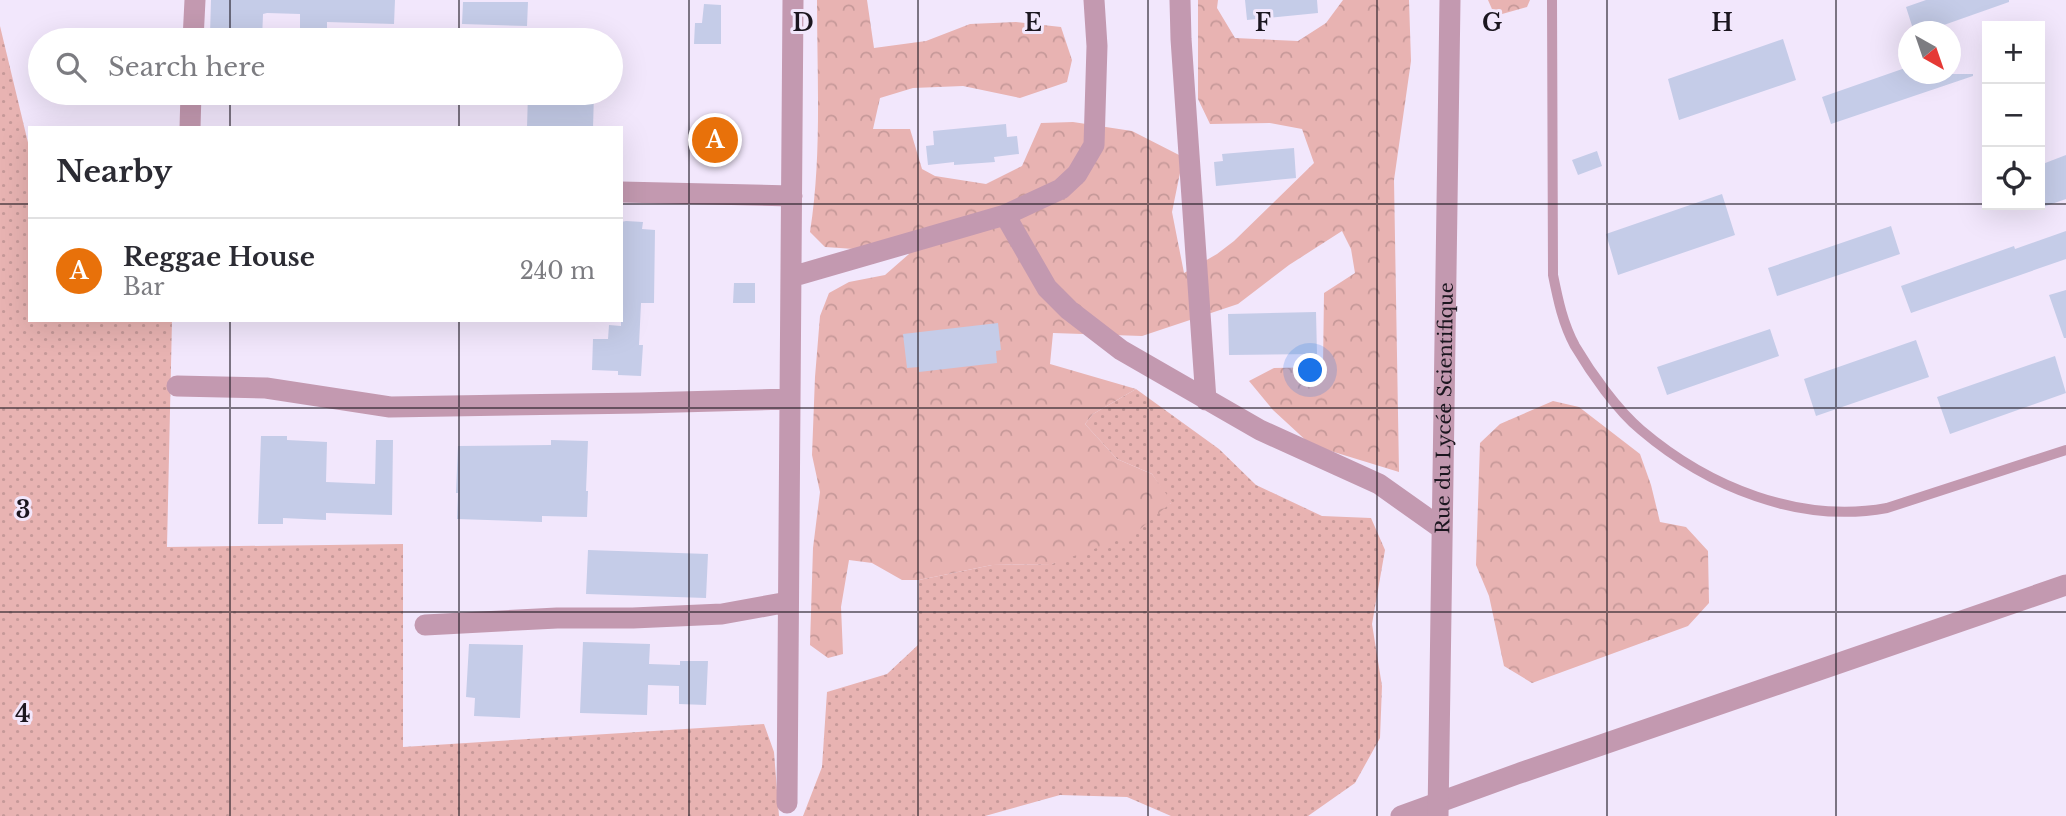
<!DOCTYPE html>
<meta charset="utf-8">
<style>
:root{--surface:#fff;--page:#f2f2f3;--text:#2b2b33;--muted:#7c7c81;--line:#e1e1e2;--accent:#3b7301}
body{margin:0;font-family:"Libre Baskerville",serif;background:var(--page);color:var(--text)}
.controls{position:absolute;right:21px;top:21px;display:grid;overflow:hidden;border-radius:0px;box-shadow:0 7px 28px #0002}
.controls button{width:63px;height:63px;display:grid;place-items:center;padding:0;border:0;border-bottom:2px solid var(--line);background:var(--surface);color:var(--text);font:35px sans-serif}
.compass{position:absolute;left:1898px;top:21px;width:63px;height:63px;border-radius:50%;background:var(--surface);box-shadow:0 7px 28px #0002;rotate:140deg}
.you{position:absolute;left:1311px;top:371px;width:24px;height:24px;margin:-18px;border:5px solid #fff;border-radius:50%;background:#1a73e8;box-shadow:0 0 0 10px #1a73e833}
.badge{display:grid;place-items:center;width:46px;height:46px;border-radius:50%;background:var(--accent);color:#fff;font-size:23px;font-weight:700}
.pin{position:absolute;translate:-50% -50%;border:4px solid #fff;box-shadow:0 2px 7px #0006}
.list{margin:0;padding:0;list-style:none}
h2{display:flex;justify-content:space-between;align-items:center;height:91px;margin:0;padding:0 28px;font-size:30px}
h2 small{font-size:23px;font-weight:400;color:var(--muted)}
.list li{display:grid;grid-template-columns:46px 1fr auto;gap:21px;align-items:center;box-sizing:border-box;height:105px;padding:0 28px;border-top:2px solid var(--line)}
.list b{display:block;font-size:26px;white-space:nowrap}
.list p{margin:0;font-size:23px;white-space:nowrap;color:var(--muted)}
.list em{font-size:23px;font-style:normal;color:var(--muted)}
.icon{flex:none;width:38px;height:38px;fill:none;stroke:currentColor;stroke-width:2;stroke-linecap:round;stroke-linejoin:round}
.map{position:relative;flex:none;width:2066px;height:816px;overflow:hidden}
.search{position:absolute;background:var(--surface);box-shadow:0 7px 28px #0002;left:28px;top:28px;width:595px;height:77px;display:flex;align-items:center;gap:18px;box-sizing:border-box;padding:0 24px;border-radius:38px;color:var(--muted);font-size:26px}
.panel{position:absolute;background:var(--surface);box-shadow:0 7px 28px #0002;left:28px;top:126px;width:595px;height:196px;border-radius:0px}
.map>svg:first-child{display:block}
.green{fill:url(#green-dots)}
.forest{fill:url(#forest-crowns)}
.building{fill:#c5cce8}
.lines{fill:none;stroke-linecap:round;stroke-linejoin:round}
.service{stroke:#c399b0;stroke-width:10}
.minor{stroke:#c399b0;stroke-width:21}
.tertiary{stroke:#c399b0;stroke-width:21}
.grid{fill:none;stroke:#1b161f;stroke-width:2;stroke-opacity:0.55}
.labels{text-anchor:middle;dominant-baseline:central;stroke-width:6;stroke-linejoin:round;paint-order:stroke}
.street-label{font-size:19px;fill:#1b161f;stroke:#f2e7fc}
.grid-label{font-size:23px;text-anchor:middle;font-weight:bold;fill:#1b161f;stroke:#f2e7fc;stroke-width:6;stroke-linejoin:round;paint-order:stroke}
</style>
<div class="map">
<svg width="2066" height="816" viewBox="0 0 2066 816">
<defs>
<pattern id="green-dots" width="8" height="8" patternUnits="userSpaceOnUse" patternTransform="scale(1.75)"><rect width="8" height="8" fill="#e8b3b2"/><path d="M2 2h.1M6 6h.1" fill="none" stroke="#c69999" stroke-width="1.8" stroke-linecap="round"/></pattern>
<pattern id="forest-crowns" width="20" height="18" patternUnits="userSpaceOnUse" patternTransform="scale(1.75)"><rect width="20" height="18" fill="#e8b3b2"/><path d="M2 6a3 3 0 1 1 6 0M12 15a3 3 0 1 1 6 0" fill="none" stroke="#c69999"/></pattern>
</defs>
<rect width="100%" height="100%" fill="#f2e7fc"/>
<path class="green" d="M0,26L30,151V320H172L167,547L403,544V747L764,724L774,752L779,816H0Z
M1136,389L1219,449L1256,485L1322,516L1371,518L1385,550L1372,624L1382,686L1380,738L1355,783L1308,816H1171L1127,797L1060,795L985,816H803L822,767L827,692L887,674L918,645L919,580L992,565L1052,564L1171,503L1152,474L1117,459L1085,424L1093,414Z"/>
<path class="forest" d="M817,0H867L874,48L926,41L970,24L1016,22L1061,27L1072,60L1067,82L1020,98L963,86L913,88L880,98L873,129H910L922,169L935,176L986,184L1022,166L1041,123L1073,122L1132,131L1181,156V168L1172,212L1184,273L1217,254L1234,241L1314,163L1302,129L1270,123L1210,124L1198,99V0H1218L1217,8L1235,38L1298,41L1326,23L1343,0H1409L1411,61L1394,180L1399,472L1311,445L1273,410L1249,381L1274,368L1323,367L1324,293L1355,273L1351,249L1342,231L1289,265L1238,304L1142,336L1053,333L1050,364L1136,389L1093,414L1085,424L1117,459L1152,474L1172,502L1133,535L1052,564L992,565L919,580H902L872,563L849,560L841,607L843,654L828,658L810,645L813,548L820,492L812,455L815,377L820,316L829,293L849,282L885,275L909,254L897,237L854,249L825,247L810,232C822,156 817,77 817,0Z
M1488,0H1530L1527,7L1495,16Z
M1553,401L1579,407L1640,454L1651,485L1660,522L1686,527L1708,551L1709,603L1688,626L1532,683L1504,666L1489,596L1476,565L1480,443L1500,424Z"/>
<path class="building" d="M211,0H395L394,24L327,22V40H300V14L267,13L263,14L262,40H245V36L210,35Z
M1245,0H1317L1318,13L1247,20Z
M1926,0H2009V2L1924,32H1914L1906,7Z
M463,2H528L527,26L462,24Z
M704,4L721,5V44H694L695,23H702Z
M1783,39L1796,80L1679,120L1668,79Z
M1908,67V74H1973V76L1831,124L1822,97Z
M528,93H594L593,128H527Z
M1006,124L1007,137L1017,136L1019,154L994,157L995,162L954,165V162L928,165L926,146L934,145L933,131Z
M1294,148L1296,178L1216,186L1214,162L1223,161L1222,154Z
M1597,151L1602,166L1578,175L1572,160Z
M2066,155V199L2040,208V165Z
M1722,194L1735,235L1618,275L1606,234Z
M626,221L643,222L642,229L655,230L654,303H641L639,345H643L641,376L618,375V371L592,370L593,339H608L609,325L621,326V222Z
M1891,226L1900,254L1777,296L1768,268Z
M2066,231V259L1911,313L1901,286L2014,246L2015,249Z
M734,283H755V303H733Z
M2066,290V338H2064L2049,295Z
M1316,312L1317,354L1229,355L1228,314Z
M998,323L1001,350L996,351L997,363L919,372V367L907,368L903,334Z
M1770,329L1779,356L1667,395L1657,367Z
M1916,340L1929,377L1816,416L1804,379Z
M2055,356L2066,393L1950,434L1937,397Z
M261,436H287V440L327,442L326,482L375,484L376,440H393L392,515L326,513V520L283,518V524H258Z
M551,440L588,441L586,491H588L587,517L542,516V522L457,519L458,493H456L458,446L551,445Z
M588,550L708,554L706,598L586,594Z
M583,642L650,644L649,664L680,665V661H708L706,705L679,704V686L648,685L647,715L580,713Z
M469,644L523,645L520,718L474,716L475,698L466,697Z"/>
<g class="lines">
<path class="service" d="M1552,0L1553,275C1558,300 1563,324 1575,346C1591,373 1617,410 1641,430C1708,487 1799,524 1887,508L2066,450"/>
<path class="minor" d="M1180,0L1181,39L1206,400
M193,40L195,0
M190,128L191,93
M621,192L792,196
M1005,215L1047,288L1069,310L1121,350L1260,430L1379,484L1441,528
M791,277L1005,215L1061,189L1077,174L1094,145L1097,46L1094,0
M177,386L266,388L390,407L641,403L790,399
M425,625L557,618H633L722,614L788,602
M787,803L793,0"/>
<g class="tertiary">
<path d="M1401,816L1517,774L2066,585"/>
<path id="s1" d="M1438,816L1450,0"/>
</g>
</g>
<path class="grid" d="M230,0V40M459,0V40M689,0V816M918,0V816M1148,0V816M1377,0V816M1607,0V816M1836,0V816M230,93V128M459,93V128M0,204H30M621,204H1987M2040,204H2066M230,320V816M459,320V816M0,408H2066M0,612H2066"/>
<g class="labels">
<g class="street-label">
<text stroke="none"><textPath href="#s1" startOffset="408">Rue du Lycée Scientifique</textPath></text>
</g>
</g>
<g class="grid-label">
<text x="803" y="31">D</text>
<text x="1033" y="31">E</text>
<text x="1263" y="31">F</text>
<text x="1492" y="31">G</text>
<text x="1722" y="31">H</text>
<text x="23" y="518">3</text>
<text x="23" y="722">4</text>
</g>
</svg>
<div class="controls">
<button>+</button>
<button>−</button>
<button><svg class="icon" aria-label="locate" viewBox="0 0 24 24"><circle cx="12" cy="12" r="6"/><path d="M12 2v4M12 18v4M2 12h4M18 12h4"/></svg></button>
</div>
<svg class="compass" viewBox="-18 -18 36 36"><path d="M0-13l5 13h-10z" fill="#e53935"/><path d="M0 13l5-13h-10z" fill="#7c7c81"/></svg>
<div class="you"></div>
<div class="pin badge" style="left:715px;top:140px;background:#e8710a">A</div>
<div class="search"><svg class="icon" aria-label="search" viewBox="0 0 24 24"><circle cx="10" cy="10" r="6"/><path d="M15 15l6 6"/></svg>Search here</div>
<section class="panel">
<h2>Nearby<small></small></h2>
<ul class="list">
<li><span class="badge" style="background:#e8710a">A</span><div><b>Reggae House</b><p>Bar</p></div><em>240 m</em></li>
</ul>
</section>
</div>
